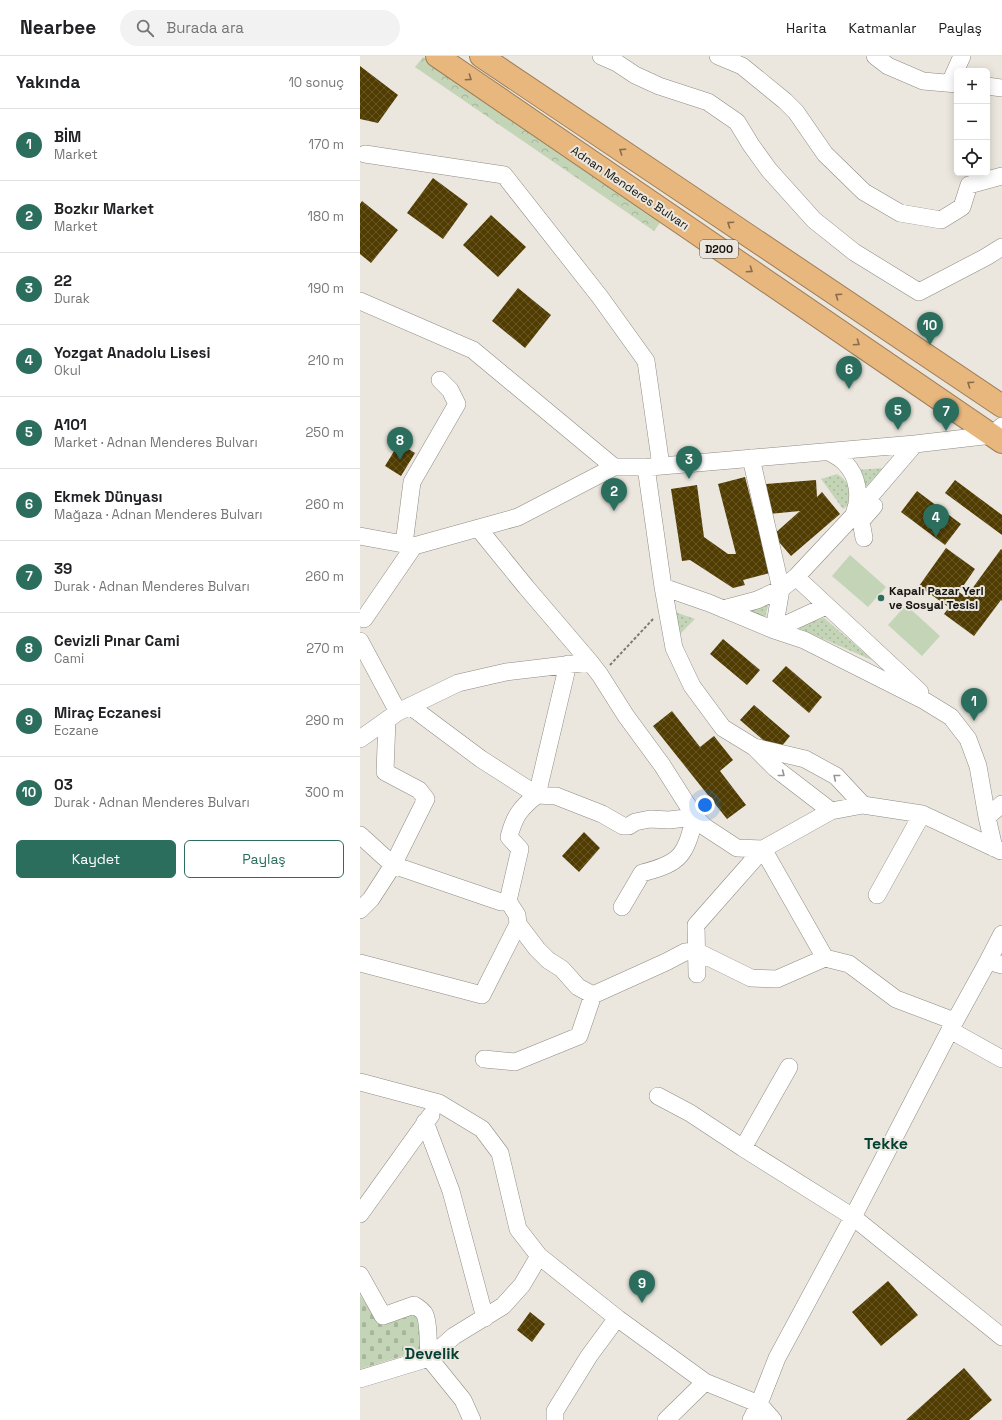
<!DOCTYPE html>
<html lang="tr">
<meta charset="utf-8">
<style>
:root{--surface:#fff;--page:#f2f2f2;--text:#202124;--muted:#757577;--line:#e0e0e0;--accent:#2c6e5e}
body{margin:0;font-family:"Space Grotesk",sans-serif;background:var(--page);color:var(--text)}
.controls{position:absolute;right:12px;top:12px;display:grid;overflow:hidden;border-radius:6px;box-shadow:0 2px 10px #0003}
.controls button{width:36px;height:36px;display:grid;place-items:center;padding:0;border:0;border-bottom:1px solid var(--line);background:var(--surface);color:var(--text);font:20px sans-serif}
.you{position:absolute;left:345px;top:749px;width:14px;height:14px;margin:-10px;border:3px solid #fff;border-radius:50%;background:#1a73e8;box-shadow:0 0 0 6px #1a73e833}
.badge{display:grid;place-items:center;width:26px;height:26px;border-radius:50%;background:var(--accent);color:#fff;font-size:13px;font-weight:700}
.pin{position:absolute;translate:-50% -33px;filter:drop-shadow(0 1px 2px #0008)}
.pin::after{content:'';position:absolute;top:21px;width:14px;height:12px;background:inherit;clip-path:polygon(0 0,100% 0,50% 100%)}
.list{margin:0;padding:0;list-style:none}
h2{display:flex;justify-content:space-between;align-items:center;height:52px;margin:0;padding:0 16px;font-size:17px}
h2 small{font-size:13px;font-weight:400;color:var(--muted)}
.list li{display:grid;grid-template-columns:26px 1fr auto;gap:12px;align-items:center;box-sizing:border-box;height:72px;padding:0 16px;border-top:1px solid var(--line)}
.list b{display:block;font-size:15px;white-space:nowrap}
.list p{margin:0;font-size:13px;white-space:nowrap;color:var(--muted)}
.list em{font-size:13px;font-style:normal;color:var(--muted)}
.actions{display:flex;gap:8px;padding:12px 16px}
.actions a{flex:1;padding:9px 0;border:1px solid var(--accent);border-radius:6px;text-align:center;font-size:14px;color:var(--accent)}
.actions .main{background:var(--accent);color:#fff}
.icon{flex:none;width:22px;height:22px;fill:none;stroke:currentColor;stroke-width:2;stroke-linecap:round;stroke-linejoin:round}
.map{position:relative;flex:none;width:642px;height:1364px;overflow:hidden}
header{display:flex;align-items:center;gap:24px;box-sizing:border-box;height:56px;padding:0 20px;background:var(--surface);border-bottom:1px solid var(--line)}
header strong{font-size:19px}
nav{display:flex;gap:22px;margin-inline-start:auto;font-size:14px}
.search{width:280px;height:36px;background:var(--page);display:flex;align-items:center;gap:10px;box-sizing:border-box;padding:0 14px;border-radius:22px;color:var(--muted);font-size:15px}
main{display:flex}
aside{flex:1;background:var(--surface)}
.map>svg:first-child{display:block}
.grass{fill:url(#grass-dots)}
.cemetery{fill:url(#cemetery-stones)}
.park{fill:url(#park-crowns)}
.garden{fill:#c3d5b6}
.building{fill:url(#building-cross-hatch)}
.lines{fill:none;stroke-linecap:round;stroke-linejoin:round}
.minor-casing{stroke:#8f8b83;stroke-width:18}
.highway-casing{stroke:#9e7e57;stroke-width:24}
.path{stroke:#7c7a73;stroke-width:2;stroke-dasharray:3 2;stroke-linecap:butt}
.minor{stroke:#fff;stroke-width:17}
.highway{stroke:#e8b77e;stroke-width:22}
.oneway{stroke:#896d4c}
.oneway2{stroke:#959593}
.poi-dot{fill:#2c6e5e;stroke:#ebe7de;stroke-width:1.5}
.labels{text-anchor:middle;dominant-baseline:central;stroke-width:4;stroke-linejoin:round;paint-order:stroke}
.shield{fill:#ebe7de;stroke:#54534d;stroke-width:1}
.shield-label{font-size:11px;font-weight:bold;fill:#14130f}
.street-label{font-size:12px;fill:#14130f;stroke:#ebe7de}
.poi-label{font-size:12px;font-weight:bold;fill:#14130f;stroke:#ebe7de;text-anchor:start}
.district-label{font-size:16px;font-weight:bold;fill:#043f33;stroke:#ebe7de}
</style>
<header>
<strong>Nearbee</strong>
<div class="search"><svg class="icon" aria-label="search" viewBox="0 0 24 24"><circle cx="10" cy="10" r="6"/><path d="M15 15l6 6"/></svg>Burada ara</div>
<nav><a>Harita</a><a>Katmanlar</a><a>Paylaş</a></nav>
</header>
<main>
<aside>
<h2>Yakında<small>10 sonuç</small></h2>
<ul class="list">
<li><span class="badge">1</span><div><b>BİM</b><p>Market</p></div><em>170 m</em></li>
<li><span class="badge">2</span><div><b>Bozkır Market</b><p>Market</p></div><em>180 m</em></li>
<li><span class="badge">3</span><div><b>22</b><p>Durak</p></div><em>190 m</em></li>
<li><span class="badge">4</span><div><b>Yozgat Anadolu Lisesi</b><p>Okul</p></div><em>210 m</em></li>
<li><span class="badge">5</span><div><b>A101</b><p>Market · Adnan Menderes Bulvarı</p></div><em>250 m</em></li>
<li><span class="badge">6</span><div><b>Ekmek Dünyası</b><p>Mağaza · Adnan Menderes Bulvarı</p></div><em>260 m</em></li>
<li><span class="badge">7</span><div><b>39</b><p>Durak · Adnan Menderes Bulvarı</p></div><em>260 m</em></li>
<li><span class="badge">8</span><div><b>Cevizli Pınar Cami</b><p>Cami</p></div><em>270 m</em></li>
<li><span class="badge">9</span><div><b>Miraç Eczanesi</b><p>Eczane</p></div><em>290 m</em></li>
<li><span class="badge">10</span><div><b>03</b><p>Durak · Adnan Menderes Bulvarı</p></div><em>300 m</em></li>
</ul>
<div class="actions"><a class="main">Kaydet</a><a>Paylaş</a></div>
</aside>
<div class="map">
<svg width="642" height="1364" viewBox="0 0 642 1364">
<defs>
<pattern id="grass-dots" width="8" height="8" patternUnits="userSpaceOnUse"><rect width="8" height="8" fill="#c3d5b6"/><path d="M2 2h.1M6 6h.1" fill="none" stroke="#a7b69b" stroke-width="1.8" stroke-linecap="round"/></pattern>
<pattern id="cemetery-stones" width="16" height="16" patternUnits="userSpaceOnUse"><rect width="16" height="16" fill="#c3d5b6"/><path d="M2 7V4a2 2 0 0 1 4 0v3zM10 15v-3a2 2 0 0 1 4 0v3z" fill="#a7b69b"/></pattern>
<pattern id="park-crowns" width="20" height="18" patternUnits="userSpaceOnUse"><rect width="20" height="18" fill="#c3d5b6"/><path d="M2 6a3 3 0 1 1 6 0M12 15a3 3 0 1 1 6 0" fill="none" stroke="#a7b69b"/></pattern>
<pattern id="building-cross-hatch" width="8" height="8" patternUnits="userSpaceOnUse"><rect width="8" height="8" fill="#513c01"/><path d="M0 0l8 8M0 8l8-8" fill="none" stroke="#665525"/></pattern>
</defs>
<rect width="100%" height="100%" fill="#ebe7de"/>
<path class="grass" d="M523,412L503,434L497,414Z
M477,418C489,425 490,434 491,447L483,453L461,423Z
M410,542L405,562L382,554Z
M315,556L335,563L319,579Z
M464,562L514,605L436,571Z"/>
<path class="cemetery" d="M0,1239L17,1265L53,1255L60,1263L62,1294L0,1313Z"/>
<path class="park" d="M63,1L302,164L294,175L55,11Z"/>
<path class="garden" d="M490,499L526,531L508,551L472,520Z
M546,549L580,580L562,600L528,569Z"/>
<path class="building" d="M0,10L38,39L18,67L0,63Z
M73,122L108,148L83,183L47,157Z
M2,145L38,174L11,207L0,198V148Z
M131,159L166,191L138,221L103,189Z
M158,232L191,259L165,292L132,265Z
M39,387L55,397L41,420L25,410Z
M385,421L410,517L383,524L385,529L373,532L330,504L322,505L311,433L337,429L344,481L368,498H376L358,428Z
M456,424L457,441L462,436L480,458L431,500L413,479L440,455L409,458L406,428Z
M595,424L642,459V479L585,437Z
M557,435L601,468L585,489L541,456Z
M586,492L615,513L599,536L606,541L641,493L642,494V545L641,544L614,580L584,558L590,550L596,554L599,550L591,544L587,550L559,530Z
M363,583L400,614L387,629L350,598Z
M426,610L462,641L449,657L412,625Z
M394,649L430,680L417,696L380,664Z
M312,655L340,691L354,680L373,704L360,715L386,749L367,763L293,670Z
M224,776L240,792L219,816L202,800Z
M528,1225L558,1259L521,1290L492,1256Z
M170,1256L185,1268L172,1286L157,1274Z
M604,1312L632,1344L609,1364H546Z"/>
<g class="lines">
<defs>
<path id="minor" d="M241,0L257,7L275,19L299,30L348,46L377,66L391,89L409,114L454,164L494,196L559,236L626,201L642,191
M358,0L382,10L425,45L436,56L465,98L504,136L540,157L581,164L602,151L609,129L642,120
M515,0L528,10L563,25L597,28
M590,27L602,0
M627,30L642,32
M5,98L144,119L240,241L286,305L301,410
M0,245L113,294L254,411H286L303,531L314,592L332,630L363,672L394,691L415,712L471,755
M469,396C474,399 481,402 485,407C498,420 501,441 494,458
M290,411L555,388L632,379L642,370
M0,480L54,490L158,461L254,411
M504,482L501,465L514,450
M44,488L52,426L97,348L90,334L80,324
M436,521L560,636
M303,531L349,547L414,574L444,584L565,645L591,661L608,683L618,710L627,761L634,792
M466,550L414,574L421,533L436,521L494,459L555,388
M363,553L397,544L421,533L391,402
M4,563L54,490
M0,585L38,656
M50,650L121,703L177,739L208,608
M0,683L38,656L98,627L146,616L230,606L166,531L118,472
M394,691L445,703L476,720L503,749
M335,761L345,771L377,792L403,793L471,755L503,749L562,758L641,795
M627,761L642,748
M0,779L33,809L66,743L59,734L25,716L27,664
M517,839L562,758
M148,845L157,859L158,868L177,893L188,904L202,913L218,931L233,939
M262,851L282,817C322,807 325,799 335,761
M0,854L11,843L33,809L141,846L148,845L160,793L149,781C154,761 160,752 177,739L196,740L242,758L263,770H269L275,766L290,763L309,764L335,761L302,709L266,660L240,619L230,606
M642,878L628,905L642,909
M465,902L489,908L536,943L594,965
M0,907L122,939L158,868
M590,974L642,1003
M124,1003L155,1006L219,980L233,939L306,906L325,896L336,895L391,922L417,923L465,902L403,793L336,869L337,918
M0,1026L79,1047L122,1073L140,1097L158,1173L179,1200L257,1262L229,1300L195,1355V1364
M298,1040L330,1057L383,1092L493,1161L642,1281
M65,1066L91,1135L125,1262
M383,1092L429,1011
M0,1158L71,1059
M0,1219L23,1260L54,1249C57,1251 61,1253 64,1257C69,1264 68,1291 69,1302L0,1323
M257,1262L345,1326L306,1364
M345,1326L399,1348L413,1364
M112,1364L103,1344L69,1302L94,1280L143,1250L162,1229L179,1200
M391,1364L399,1348L417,1302L493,1161L590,974L628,905"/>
<path id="highway" d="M77,0L642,386
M121,0L642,350"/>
</defs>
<use href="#minor" class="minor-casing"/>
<use href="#highway" class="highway-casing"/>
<path class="path" d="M250,609L294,562"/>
<use href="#minor" class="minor"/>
<use href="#highway" class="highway"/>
</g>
<defs><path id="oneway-chevron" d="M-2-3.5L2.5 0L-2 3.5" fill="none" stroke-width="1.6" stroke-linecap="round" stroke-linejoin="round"/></defs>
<g class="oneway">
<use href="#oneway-chevron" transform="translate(109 22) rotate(34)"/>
<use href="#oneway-chevron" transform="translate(262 95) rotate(-146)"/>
<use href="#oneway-chevron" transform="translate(370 168) rotate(-146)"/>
<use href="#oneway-chevron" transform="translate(390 214) rotate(34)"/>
<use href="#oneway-chevron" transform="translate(478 240) rotate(-146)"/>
<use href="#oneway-chevron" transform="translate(497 287) rotate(34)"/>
<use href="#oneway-chevron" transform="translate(610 328) rotate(-146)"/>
</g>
<g class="oneway2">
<use href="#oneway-chevron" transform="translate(422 718) rotate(38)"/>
<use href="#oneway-chevron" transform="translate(476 721) rotate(-141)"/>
</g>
<circle class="poi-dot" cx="521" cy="542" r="4"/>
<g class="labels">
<rect class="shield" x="340" y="184" width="38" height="18" rx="3"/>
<g class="shield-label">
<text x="359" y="193">D200</text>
</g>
<g class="street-label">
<text transform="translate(270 132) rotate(34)">Adnan Menderes Bulvarı</text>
</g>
<g class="poi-label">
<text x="529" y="535">Kapalı Pazar Yeri<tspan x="529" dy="14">ve Sosyal Tesisi</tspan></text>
</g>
<g class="district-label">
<text x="526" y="1087">Tekke</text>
<text x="72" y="1297">Develik</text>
</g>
</g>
</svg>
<div class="controls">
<button>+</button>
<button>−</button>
<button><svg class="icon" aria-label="locate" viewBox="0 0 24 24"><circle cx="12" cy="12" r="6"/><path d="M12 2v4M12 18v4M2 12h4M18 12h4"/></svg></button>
</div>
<div class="you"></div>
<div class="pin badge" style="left:614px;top:665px">1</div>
<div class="pin badge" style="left:254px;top:455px">2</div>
<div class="pin badge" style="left:329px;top:423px">3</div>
<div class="pin badge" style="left:576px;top:481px">4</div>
<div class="pin badge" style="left:538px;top:374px">5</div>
<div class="pin badge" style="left:489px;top:333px">6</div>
<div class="pin badge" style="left:586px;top:375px">7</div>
<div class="pin badge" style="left:40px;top:404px">8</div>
<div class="pin badge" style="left:282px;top:1247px">9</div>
<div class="pin badge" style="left:570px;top:289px">10</div>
</div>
</main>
